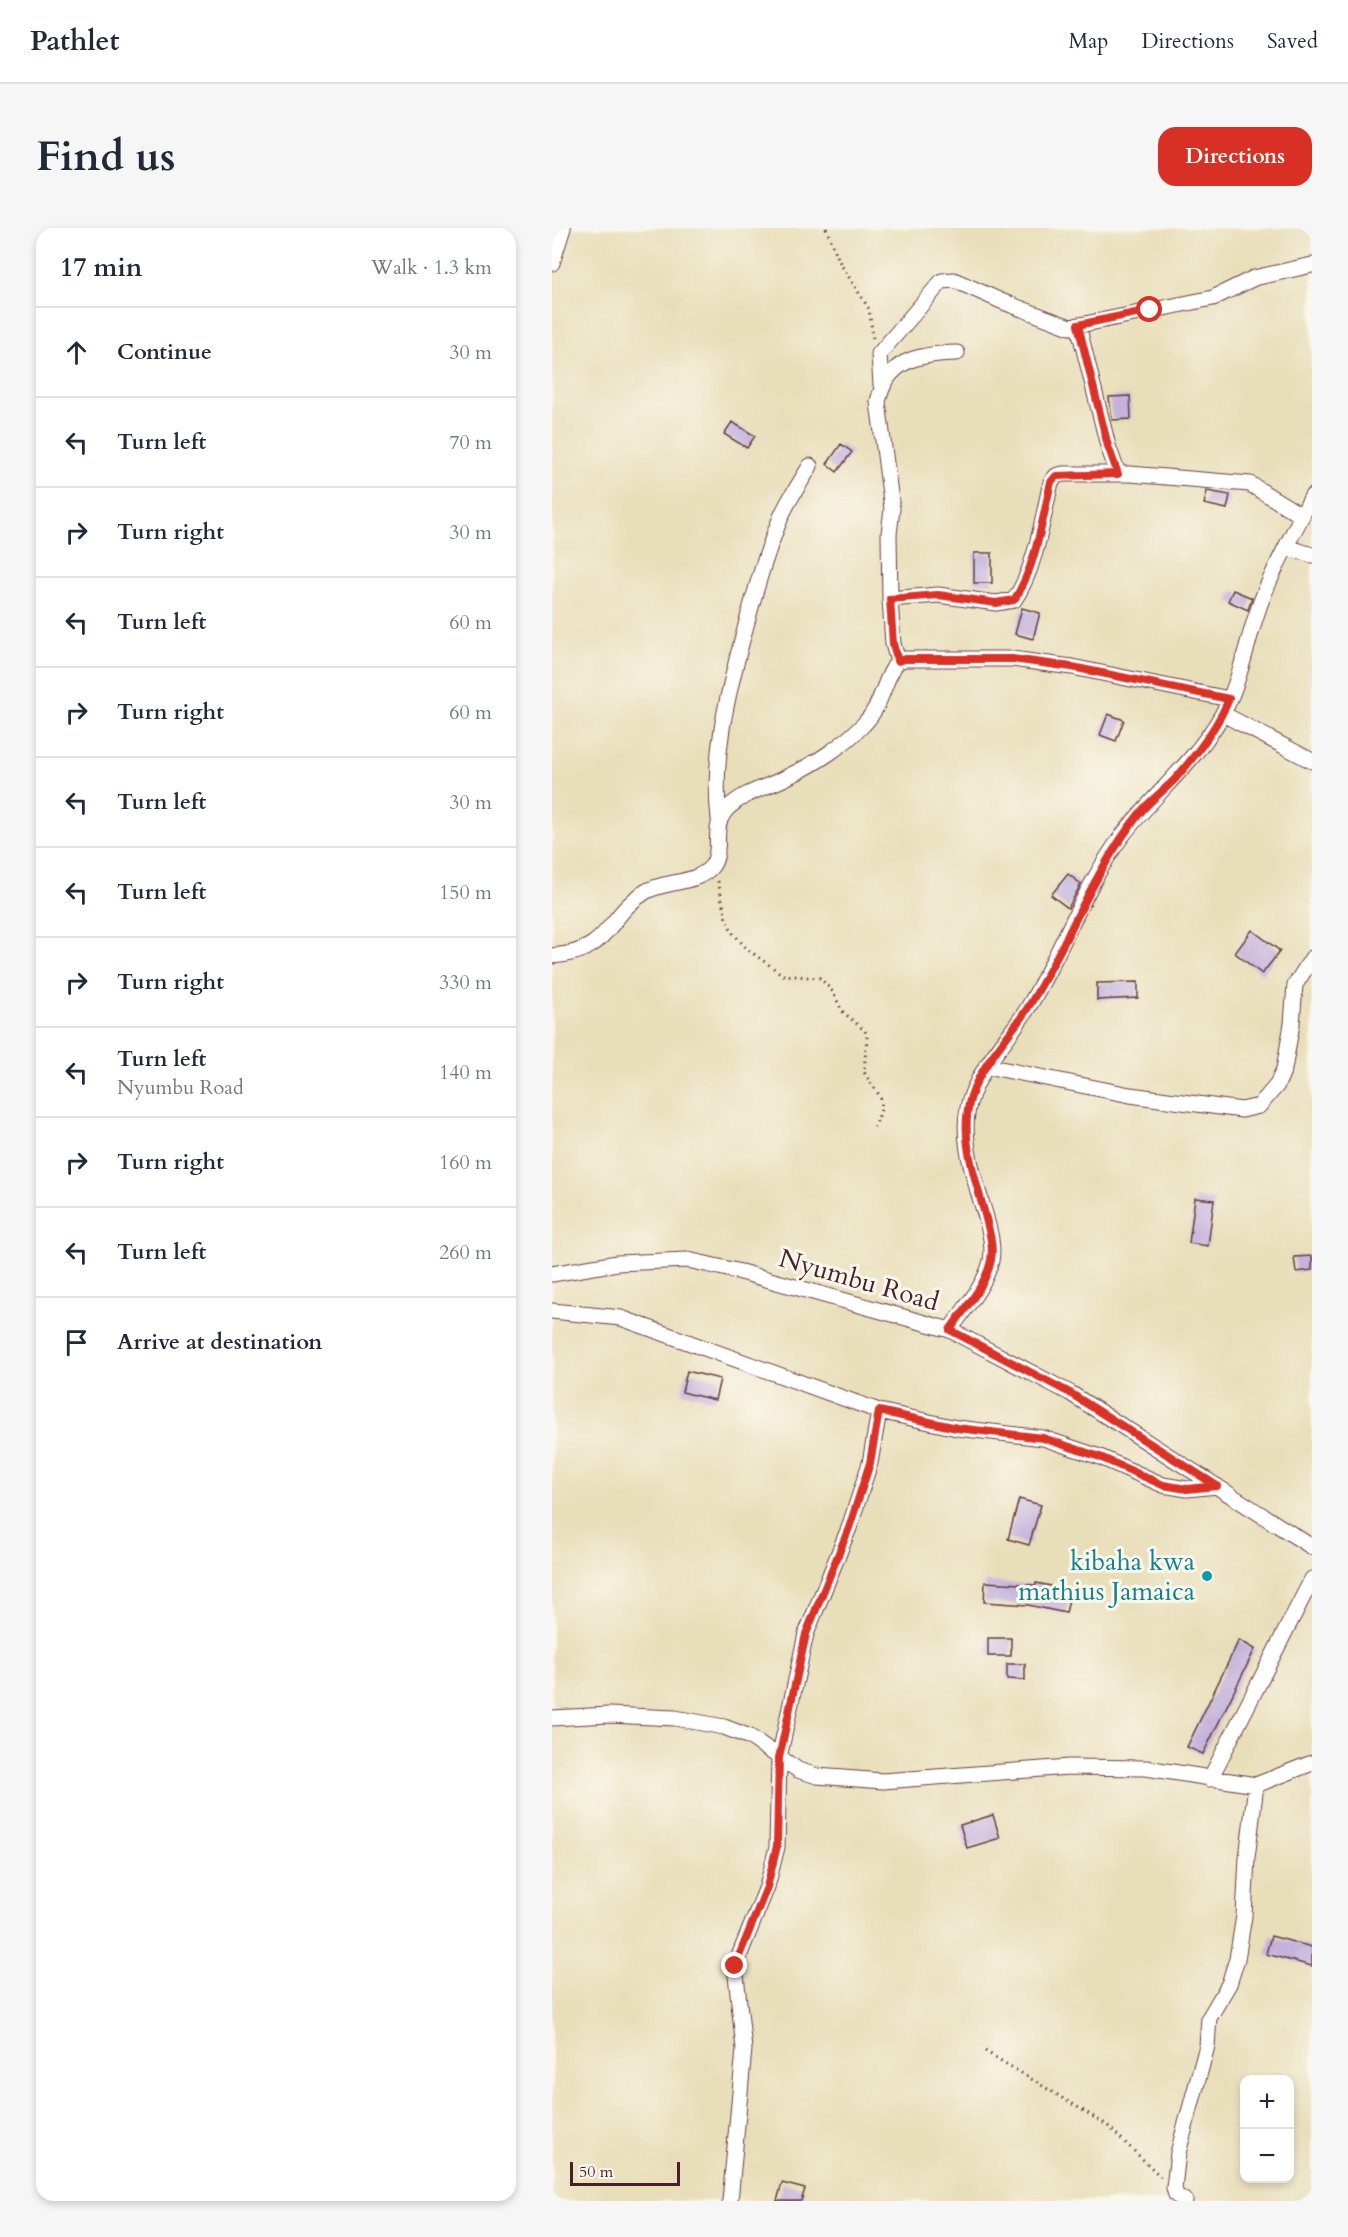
<!DOCTYPE html>
<meta charset="utf-8">
<style>
:root{--surface:#fff;--page:#f6f6f7;--text:#1f2937;--muted:#747a83;--line:#e0e1e3;--accent:#d93025}
body{margin:0;font-family:Cardo,serif;background:var(--page);color:var(--text)}
.controls{position:absolute;right:18px;bottom:18px;display:grid;overflow:hidden;border-radius:12px;box-shadow:0 3px 9px #0003}
.controls button{width:54px;height:54px;display:grid;place-items:center;padding:0;border:0;border-bottom:2px solid var(--line);background:var(--surface);color:var(--text);font:30px sans-serif}
.scale{position:absolute;left:18px;bottom:15px;width:110px;box-sizing:border-box;padding-left:6px;border:3px solid #4a1f2b;border-top:0;font-size:16px;line-height:21px;white-space:nowrap;color:#4a1f2b;-webkit-text-stroke:4px #fbf7ec;paint-order:stroke}
.stop{position:absolute;width:18px;height:18px;margin:-14px;border:4px solid #d93025;border-radius:50%;background:#fff}
.stop.end{background:#d93025;border-color:#fff;box-shadow:0 2px 6px #0008}
.list{margin:0;padding:0;list-style:none}
h2{display:flex;justify-content:space-between;align-items:center;height:78px;margin:0;padding:0 24px;font-size:26px}
h2 small{font-size:20px;font-weight:400;color:var(--muted)}
.list li{display:grid;grid-template-columns:39px 1fr auto;gap:18px;align-items:center;box-sizing:border-box;height:90px;padding:0 24px;border-top:2px solid var(--line)}
.list b{display:block;font-size:22px;white-space:nowrap}
.list p{margin:0;font-size:20px;white-space:nowrap;color:var(--muted)}
.list em{font-size:20px;font-style:normal;color:var(--muted)}
.icon{flex:none;width:33px;height:33px;fill:none;stroke:currentColor;stroke-width:2;stroke-linecap:round;stroke-linejoin:round}
.map{position:relative;flex:none;width:760px;height:1973px;overflow:hidden;border-radius:18px}
header{display:flex;align-items:center;gap:36px;box-sizing:border-box;height:84px;padding:0 30px;background:var(--surface);border-bottom:2px solid var(--line)}
header strong{font-size:28px}
nav{display:flex;gap:33px;margin-inline-start:auto;font-size:21px}
.intro{display:flex;align-items:center;justify-content:space-between;box-sizing:border-box;height:144px;padding:0 36px}
h1{margin:0;font-size:42px}
.button{padding:15px 27px;border-radius:18px;background:var(--accent);color:#fff;font-size:21px;font-weight:700}
main{display:flex;gap:36px;padding:0 36px}
aside{flex:1;background:var(--surface);border-radius:18px;box-shadow:0 3px 9px #0003}
.map>svg:first-child{display:block}
.building{fill:#c4b2dc}
.lines{fill:none;stroke-linecap:round;stroke-linejoin:round}
.minor-casing{stroke:#623c40;stroke-width:17}
.path{stroke:#623c40;stroke-width:3;stroke-dasharray:1.5 4.5;stroke-linecap:butt}
.minor{stroke:#fff;stroke-width:15}
.route{stroke:#d93025;stroke-width:8}
.culture-dot{fill:#0f9aa8;stroke:#fbf7ec;stroke-width:2}
.labels{text-anchor:middle;dominant-baseline:central;stroke-width:6;stroke-linejoin:round;paint-order:stroke}
.street-label{font-size:26px;fill:#4a1f2b;stroke:#fbf7ec}
.culture-label{font-size:26px;fill:#0d838f;stroke:#fbf7ec;text-anchor:end}
</style>
<header>
<strong>Pathlet</strong>
<nav><a>Map</a><a>Directions</a><a>Saved</a></nav>
</header>
<div class="intro"><h1>Find us</h1><a class="button">Directions</a></div>
<main>
<aside>
<h2>17 min<small>Walk · 1.3 km</small></h2>
<ul class="list">
<li><svg class="icon" aria-label="ahead" viewBox="0 0 24 24"><path d="M12 20V5M6 11l6-6 6 6"/></svg><div><b>Continue</b></div><em>30 m</em></li>
<li><svg class="icon" aria-label="left" viewBox="0 0 24 24"><path d="M17 20v-9H6M10 6l-5 5 5 5"/></svg><div><b>Turn left</b></div><em>70 m</em></li>
<li><svg class="icon" aria-label="right" viewBox="0 0 24 24"><path d="M7 20v-9h11M14 6l5 5-5 5"/></svg><div><b>Turn right</b></div><em>30 m</em></li>
<li><svg class="icon" aria-label="left" viewBox="0 0 24 24"><path d="M17 20v-9H6M10 6l-5 5 5 5"/></svg><div><b>Turn left</b></div><em>60 m</em></li>
<li><svg class="icon" aria-label="right" viewBox="0 0 24 24"><path d="M7 20v-9h11M14 6l5 5-5 5"/></svg><div><b>Turn right</b></div><em>60 m</em></li>
<li><svg class="icon" aria-label="left" viewBox="0 0 24 24"><path d="M17 20v-9H6M10 6l-5 5 5 5"/></svg><div><b>Turn left</b></div><em>30 m</em></li>
<li><svg class="icon" aria-label="left" viewBox="0 0 24 24"><path d="M17 20v-9H6M10 6l-5 5 5 5"/></svg><div><b>Turn left</b></div><em>150 m</em></li>
<li><svg class="icon" aria-label="right" viewBox="0 0 24 24"><path d="M7 20v-9h11M14 6l5 5-5 5"/></svg><div><b>Turn right</b></div><em>330 m</em></li>
<li><svg class="icon" aria-label="left" viewBox="0 0 24 24"><path d="M17 20v-9H6M10 6l-5 5 5 5"/></svg><div><b>Turn left</b><p>Nyumbu Road</p></div><em>140 m</em></li>
<li><svg class="icon" aria-label="right" viewBox="0 0 24 24"><path d="M7 20v-9h11M14 6l5 5-5 5"/></svg><div><b>Turn right</b></div><em>160 m</em></li>
<li><svg class="icon" aria-label="left" viewBox="0 0 24 24"><path d="M17 20v-9H6M10 6l-5 5 5 5"/></svg><div><b>Turn left</b></div><em>260 m</em></li>
<li><svg class="icon" aria-label="arrive" viewBox="0 0 24 24"><path d="M6 21V4h12l-3 4 3 4H6"/></svg><div><b>Arrive at destination</b></div></li>
</ul>
</aside>
<div class="map">
<svg width="760" height="1973" viewBox="0 0 760 1973">
<rect width="100%" height="100%" fill="#fbf7ec"/>
<filter id="ink" filterUnits="userSpaceOnUse"><feTurbulence type="fractalNoise" baseFrequency=".0167" numOctaves="2"/><feDisplacementMap in="SourceGraphic" scale="12" xChannelSelector="R" yChannelSelector="G"/><feConvolveMatrix kernelMatrix="1 2 1 2 8 2 1 2 1" color-interpolation-filters="sRGB"/></filter>
<filter id="wash" filterUnits="userSpaceOnUse"><feTurbulence type="fractalNoise" baseFrequency=".008" numOctaves="4" result="noise"/><feDisplacementMap in="SourceGraphic" scale="24" xChannelSelector="R" yChannelSelector="G"/><feGaussianBlur stdDeviation="1.35" result="paint"/><feColorMatrix in="noise" values="0 0 0 0 0 0 0 0 0 0 0 0 0 0 0 0 0 1.4 0 .05"/><feComposite in="paint" operator="in"/></filter>
<g filter="url(#wash)">
<rect width="100%" height="100%" fill="#e8deb9"/>
<g id="blocks">
<path class="building" d="M578,168L579,191L560,192L557,169Z
M180,194L203,208L195,220L172,206Z
M289,216L300,224L285,244L275,236Z
M655,263L678,267L675,281L652,276Z
M422,325H440V355H422Z
M681,362L700,370L696,382L676,373Z
M470,380L488,385L481,411L463,406Z
M556,486L572,492L564,513L548,507Z
M516,646L529,656L516,680L499,667Z
M700,702L728,723L710,746L683,725Z
M586,754V770L545,772V755Z
M643,970L662,972L656,1018L637,1015Z
M760,1028V1042L744,1044L742,1029Z
M135,1143L168,1151L163,1172L130,1164Z
M467,1271L489,1277L477,1317L456,1311Z
M433,1354L484,1357V1355L519,1362L514,1385L476,1377L432,1374Z
M436,1410H459V1428H436Z
M687,1412L703,1421L651,1526L635,1519Z
M455,1436H473V1452L455,1451Z
M441,1587L448,1610L415,1620L408,1597Z
M719,1708L760,1719V1738L714,1726Z
M230,1955L253,1961L249,1973H225Z"/>
</g>
</g>
<g filter="url(#ink)">
<use href="#blocks" fill-opacity="0" stroke="#623c40" stroke-width="1.5"/>
<g class="lines">
<defs>
<path id="minor" d="M0,35L11,0
M526,97L556,218L566,246
M329,157L327,126L390,53L402,52L449,73L518,99L661,70L702,50L760,37
M734,319L760,327
M338,371L386,367L444,375L462,372C483,343 491,289 499,254L504,248L511,246H578L698,256L750,288
M346,433L341,416L338,371L337,306L340,281L326,174C335,131 367,126 405,125
M671,486L760,533
M167,591C160,531 174,473 189,416C200,375 211,333 227,294C234,274 248,256 258,238
M0,728C60,724 53,689 93,664C112,652 145,657 160,638C172,621 157,597 177,579C194,563 217,559 237,548C263,536 292,517 312,496C331,477 331,451 346,433L353,431H460L520,439L677,471
M434,838L578,867L690,882L707,878L725,857L732,841L740,796L743,757L760,730
M0,1046L65,1035L136,1032L189,1044L398,1102L518,1165L760,1319
M0,1083L69,1090L327,1183L405,1200L491,1210L548,1229L611,1257L635,1261L665,1258
M398,1102C412,1081 433,1058 439,1033C442,1017 437,1001 433,986C422,949 405,904 420,866C433,833 459,808 477,778C510,723 532,659 570,608C602,566 644,533 670,487C690,451 695,409 710,371C724,335 743,302 760,268
M0,1490L57,1487L123,1490L172,1499L198,1509L246,1542L265,1548L331,1553L517,1539L594,1540L704,1557L760,1535
M658,1551L760,1351
M178,1973L192,1821L183,1738L215,1659L225,1619L227,1530L254,1406L297,1300L318,1235L327,1183
M633,1973L624,1967L622,1960L626,1925L655,1818L657,1790L677,1756L685,1731L692,1688L695,1630L704,1557"/>
</defs>
<use href="#minor" class="minor-casing"/>
<path class="path" d="M274,0L288,35L317,81L321,110
M166,653L174,691L181,705L195,721L231,747L268,750L281,764L290,783L313,803L315,808L312,844C327,870 337,869 322,899
M433,1823L555,1897L609,1949"/>
<use href="#minor" class="minor"/>
</g>
</g>
<g class="lines" filter="url(#ink)">
<path class="route" d="M183,1738L215,1659L225,1618L227,1530L254,1406L297,1300L318,1235L327,1183L405,1200L491,1210L548,1229L611,1257L635,1261L665,1258L518,1165L398,1102C412,1081 434,1058 439,1032C442,1016 436,999 432,983C422,946 407,906 419,868C430,835 457,809 475,781C516,717 540,644 588,585C598,572 613,562 624,550C644,527 665,500 677,471L520,439L460,431H353L346,433L341,416L338,371L386,367L444,375L462,372C483,342 491,289 499,254L504,248L566,246L556,218L526,97L598,82"/>
</g>
<circle class="culture-dot" cx="655" cy="1348" r="6"/>
<g class="labels">
<g class="street-label">
<text transform="translate(307 1052) rotate(16)">Nyumbu Road</text>
</g>
<g class="culture-label">
<text x="643" y="1333">kibaha kwa<tspan x="643" dy="30">mathius Jamaica</tspan></text>
</g>
</g>
</svg>
<div class="controls">
<button>+</button>
<button>−</button>
</div>
<div class="scale">50 m</div>
<div class="stop" style="left:598px;top:82px"></div>
<div class="stop end" style="left:183px;top:1738px"></div>
</div>
</main>
